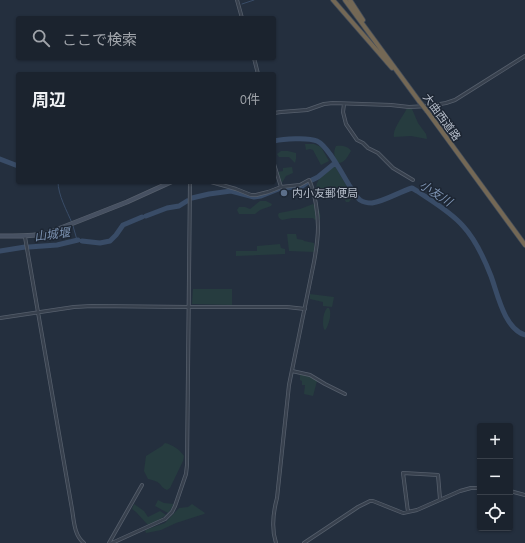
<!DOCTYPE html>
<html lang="ja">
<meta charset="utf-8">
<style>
:root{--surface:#1b232e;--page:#282f3a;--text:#f1f3f6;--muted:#a0a4aa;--line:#39404a}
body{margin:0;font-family:Ubuntu,"Noto Sans JP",sans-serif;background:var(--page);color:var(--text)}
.controls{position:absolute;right:12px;bottom:12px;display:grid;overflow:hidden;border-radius:4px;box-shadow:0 1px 3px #0004}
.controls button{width:36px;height:36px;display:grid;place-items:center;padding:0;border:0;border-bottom:1px solid var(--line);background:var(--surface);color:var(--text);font:20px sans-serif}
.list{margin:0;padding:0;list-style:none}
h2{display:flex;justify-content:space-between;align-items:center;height:52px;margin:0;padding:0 16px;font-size:17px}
h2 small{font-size:13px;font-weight:400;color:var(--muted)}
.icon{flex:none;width:22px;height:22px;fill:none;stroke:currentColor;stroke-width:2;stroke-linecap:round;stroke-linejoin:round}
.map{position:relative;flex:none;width:525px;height:543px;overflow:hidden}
.search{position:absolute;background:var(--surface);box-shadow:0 1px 3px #0004;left:16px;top:16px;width:260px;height:44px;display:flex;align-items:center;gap:10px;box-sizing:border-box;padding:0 14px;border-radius:4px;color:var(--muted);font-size:15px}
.panel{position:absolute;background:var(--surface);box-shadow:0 1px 3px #0004;left:16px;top:72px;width:260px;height:112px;border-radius:4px}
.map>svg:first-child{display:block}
.green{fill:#263c3f}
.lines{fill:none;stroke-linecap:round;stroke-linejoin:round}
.stream{stroke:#394c67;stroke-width:1}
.river{stroke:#394c67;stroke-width:5}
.street-casing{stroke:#565f6c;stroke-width:4}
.secondary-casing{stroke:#565f6c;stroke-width:5}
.highway-casing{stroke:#434c59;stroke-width:5.5}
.street{stroke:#38414e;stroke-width:2.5}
.secondary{stroke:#465061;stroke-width:3.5}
.highway{stroke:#746855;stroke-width:4}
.highway-bridge-casing{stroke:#434c59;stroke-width:5.5;stroke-linecap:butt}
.highway-bridge{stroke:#746855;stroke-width:4}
.service-dot{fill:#5c6f8a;stroke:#1d2633;stroke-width:1.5}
.labels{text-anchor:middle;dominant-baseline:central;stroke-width:3;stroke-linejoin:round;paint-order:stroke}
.street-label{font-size:11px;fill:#b4bcc9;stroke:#1d2633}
.poi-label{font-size:11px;fill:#b4bcc9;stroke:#1d2633;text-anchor:start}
.water-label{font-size:12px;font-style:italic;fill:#7c92b1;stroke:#1d2633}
</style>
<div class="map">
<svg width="525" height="543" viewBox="0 0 525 543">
<rect width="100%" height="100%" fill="#242f3e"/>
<path class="green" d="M407,108L412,109L418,123L426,134L427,139L411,136L394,137C392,129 403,117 407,108Z
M314,144L321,147L329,161L321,165L313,150L310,149L306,150L305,144Z
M336,146C341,145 349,146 351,151C347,157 345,163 338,163C334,158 333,152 336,146Z
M281,151H288L296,153V159L295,163L289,157H279L277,154Z
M334,166H335L352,195V198L349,202H346L339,189C331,186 326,193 317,190C313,181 327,172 334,166Z
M292,167L293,173L286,176L282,183L278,172L283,171V168Z
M260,201H266L272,204L271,206L260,210L255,214H239L237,210L239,207H245L250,209Z
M313,204C319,209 321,211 320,219L315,220L313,218H292L282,220L279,218L278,215L279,213L300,209Z
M287,234H296L297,239L303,240L304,241L314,243V252L289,251Z
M280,244L281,248L285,249V254L236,256V251H257V246Z
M193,289H232V305L192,304Z
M310,294L334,297L332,307L323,306V302L310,299Z
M327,308H329C332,313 329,324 326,329L325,330L324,329C322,323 323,313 327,308Z
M300,374L311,377L317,381L313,396L304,394L305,385H302V381L300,380Z
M165,443C173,445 179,449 184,456L183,461L170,488L167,490C163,488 162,487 160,484C157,481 152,480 148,479L144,471L146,456L162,446Z
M158,500L164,503L174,504L169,512L168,513L155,506Z
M134,504L144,511L148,517L160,511L166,515L157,521L148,525L136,512L132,509Z
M192,504L205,513L204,514L176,523L161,530L146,533L145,530L165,523L179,508L188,507Z"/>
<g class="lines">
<path class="stream" d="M242,4L254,0
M58,182C58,195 67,211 72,223
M73,226L77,240"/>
<path class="river" d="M274,141C283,139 308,137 317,141C328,146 342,174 349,185C353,190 355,196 360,200C363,202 368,203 372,203C385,201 399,192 412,188L417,191C432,201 451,212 463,226C476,240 484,258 491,276C498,295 504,328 525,335
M0,159L18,166
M312,180L318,177L335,163
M192,198L209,194L231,191L254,197L261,196L281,188L301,187L308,182
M146,216L167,208L179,206L187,201
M82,241L100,243L110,241L116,235L123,225L142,217
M29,247L57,245L78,240
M0,251L25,247"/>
<defs>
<path id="street" d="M237,0L242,18
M254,58L258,74
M344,104L343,112L346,124L357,140L363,143L368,148L378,153L393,168L413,180
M274,113L281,112L307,110L324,104L333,103L391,105L409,107L429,106L446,103L455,100L525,56
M274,164L281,187
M211,182L236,189L251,195H256L268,192L281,187L300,185L309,180C315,192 318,214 318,227C318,239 316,251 314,262L289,385L277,498C273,513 271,528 276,543
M25,237L72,509C74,521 74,535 84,543
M0,318L74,307L92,306L188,307H287L305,309
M292,371L310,375L325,384L345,394
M510,491L525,495
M408,512L403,473L438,475L440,499
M109,543L142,485
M112,543L165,519L172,512L175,506L186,474L187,465L190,182
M304,543L358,507L370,501H373L403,513L417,510L460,491L471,488H480"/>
<path id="secondary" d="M0,236C17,236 32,237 48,233L127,202L171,182"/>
<path id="highway" d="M333,0L392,68
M345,0L419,101
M350,0L363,20
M427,111L525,245"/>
</defs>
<use href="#street" class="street-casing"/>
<use href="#secondary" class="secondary-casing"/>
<use href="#highway" class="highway-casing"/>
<use href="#street" class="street"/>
<use href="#secondary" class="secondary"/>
<use href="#highway" class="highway"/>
<defs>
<path id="highway-bridge" d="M419,101L427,111"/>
</defs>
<use href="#highway-bridge" class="highway-bridge-casing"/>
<use href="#highway-bridge" class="highway-bridge"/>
</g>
<circle class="service-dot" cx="284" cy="193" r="4"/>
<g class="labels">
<g class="street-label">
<text transform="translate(442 117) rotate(54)">大曲西道路</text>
</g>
<g class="poi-label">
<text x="292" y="193">内小友郵便局</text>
</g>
<g class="water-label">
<text transform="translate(436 193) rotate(33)">小友川</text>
<text transform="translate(52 234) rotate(-7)">山城堰</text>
</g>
</g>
</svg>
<div class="controls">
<button>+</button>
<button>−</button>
<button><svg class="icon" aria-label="locate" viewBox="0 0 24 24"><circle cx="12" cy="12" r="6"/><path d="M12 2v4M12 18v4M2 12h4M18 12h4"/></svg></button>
</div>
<div class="search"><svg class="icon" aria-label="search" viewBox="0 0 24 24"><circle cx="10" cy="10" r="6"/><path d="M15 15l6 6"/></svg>ここで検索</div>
<section class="panel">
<h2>周辺<small>0件</small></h2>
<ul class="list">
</ul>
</section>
</div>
